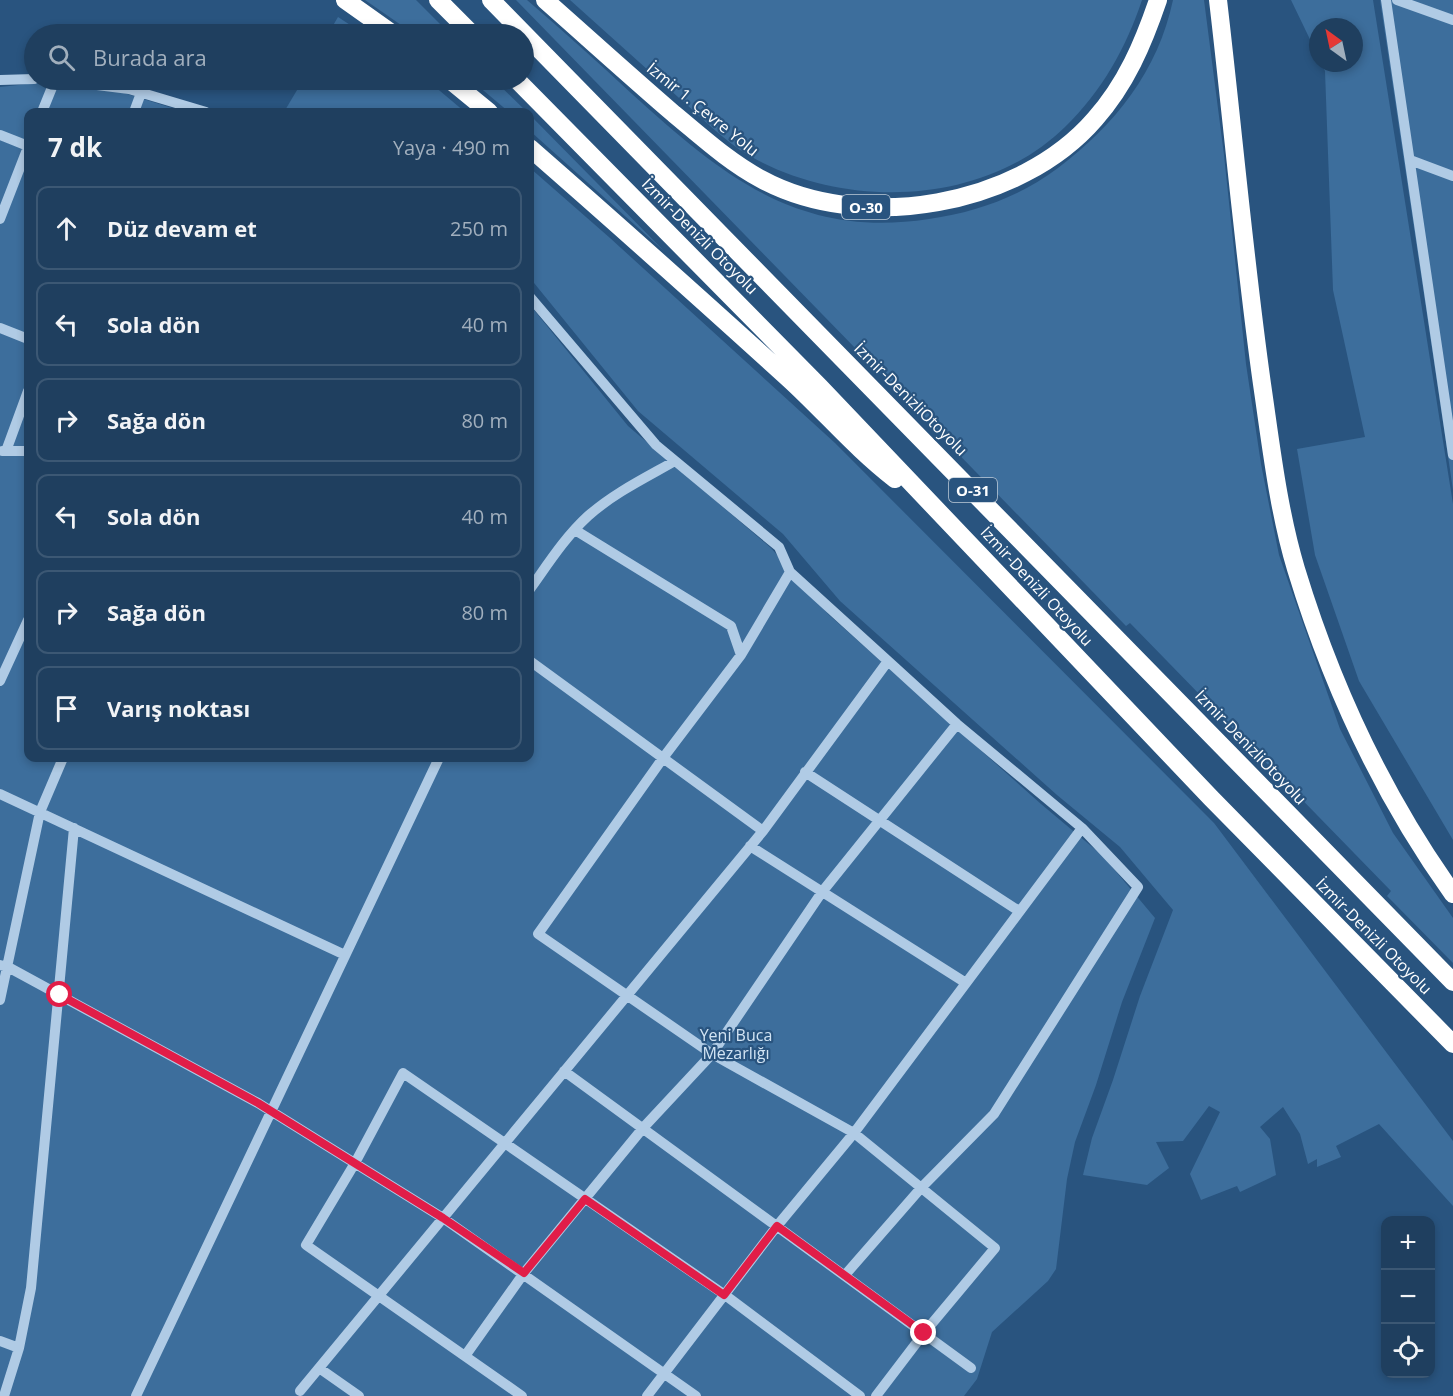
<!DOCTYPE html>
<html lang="tr">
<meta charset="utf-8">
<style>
:root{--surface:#1f3f5f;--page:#2c4a68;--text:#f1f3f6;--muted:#a1afbd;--line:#3c5874}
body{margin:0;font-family:"Open Sans",sans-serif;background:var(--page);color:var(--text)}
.controls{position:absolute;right:18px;bottom:18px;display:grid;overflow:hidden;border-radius:12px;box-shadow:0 3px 9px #0003}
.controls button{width:54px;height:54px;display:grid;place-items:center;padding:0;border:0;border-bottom:2px solid var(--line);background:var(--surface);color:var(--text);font:30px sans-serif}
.compass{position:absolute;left:1309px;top:18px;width:54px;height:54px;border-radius:50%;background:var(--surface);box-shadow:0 3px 9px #0003;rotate:327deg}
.stop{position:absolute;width:18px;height:18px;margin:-14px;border:4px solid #e11d48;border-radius:50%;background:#fff}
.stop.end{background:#e11d48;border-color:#fff;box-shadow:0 2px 6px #0008}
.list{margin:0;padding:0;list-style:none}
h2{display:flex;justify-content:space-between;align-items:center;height:78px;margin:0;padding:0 24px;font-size:26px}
h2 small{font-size:20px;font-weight:400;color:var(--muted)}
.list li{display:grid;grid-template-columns:39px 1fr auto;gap:18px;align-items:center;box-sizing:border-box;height:84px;margin:0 12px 12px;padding:0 12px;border:2px solid var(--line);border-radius:12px}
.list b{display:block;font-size:22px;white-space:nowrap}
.list em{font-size:20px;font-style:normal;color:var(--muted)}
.icon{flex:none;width:33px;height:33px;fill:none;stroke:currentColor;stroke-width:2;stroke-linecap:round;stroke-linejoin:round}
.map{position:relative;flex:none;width:1453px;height:1396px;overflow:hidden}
.search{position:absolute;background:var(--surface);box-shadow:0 3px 9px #0003;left:24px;top:24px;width:510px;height:66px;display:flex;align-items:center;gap:15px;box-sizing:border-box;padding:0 21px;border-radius:33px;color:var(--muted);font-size:22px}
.panel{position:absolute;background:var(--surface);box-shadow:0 3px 9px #0003;left:24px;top:108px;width:510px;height:654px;border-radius:12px}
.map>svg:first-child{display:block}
.green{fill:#3d6e9c}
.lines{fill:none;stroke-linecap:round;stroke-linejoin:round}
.minor{stroke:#b0cbe5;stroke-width:10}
.highway{stroke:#fff;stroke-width:18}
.route{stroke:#e11d48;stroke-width:8}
.labels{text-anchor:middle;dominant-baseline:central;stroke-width:4.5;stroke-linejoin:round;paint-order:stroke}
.shield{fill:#29547f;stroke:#bfccd9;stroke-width:1.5}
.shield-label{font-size:15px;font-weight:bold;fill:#fff}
.street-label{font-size:16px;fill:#fff;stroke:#29547f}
.park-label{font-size:16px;fill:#d2e4f4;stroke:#29547f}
</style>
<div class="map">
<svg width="1453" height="1396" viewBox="0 0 1453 1396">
<rect width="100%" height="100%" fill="#29547f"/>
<path class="green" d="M365,0H416L450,34H414Z
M516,0H527C563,31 598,62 632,94C723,176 798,239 929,219C977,212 1019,197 1058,168C1115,125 1158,71 1173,0H1204L1224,155L1246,364L1261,464L1279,555L1340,729L1393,833L1453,918V963L1387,896L1391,891L1130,623L1126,626Z
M570,0H1142C1126,48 1102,91 1065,127C983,207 844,210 748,155C723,140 700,116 678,97C642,65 606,32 570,0Z
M1291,0H1373L1453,504V840L1359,681L1315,555L1297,449L1365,437L1333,290L1325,71L1321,63H1354V27H1318V56Z
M1380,0H1453V490Z
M338,17L364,34H328Z
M303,80H427L465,112H284Z
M471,80H494L527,112H509Z
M46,82L121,92L185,112H28V758H530V305L628,426L771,548L828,614L1041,804L1103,856L1155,918L1122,1002L1096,1085L1075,1142L1067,1179L1056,1269L1048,1281L992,1332L977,1379L964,1396H0V87Z
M530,115L664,251L530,131Z
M530,168L610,238L835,443L1214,823L1453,1141V1206L1379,1124L1336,1146L1341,1157L1317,1167V1159L1308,1164L1300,1134L1283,1107L1260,1127L1270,1139L1276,1175L1240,1192L1237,1186L1201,1200L1190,1174L1220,1112L1209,1106L1183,1141L1156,1142L1169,1168L1147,1185L1083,1175L1092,1138L1113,1080L1140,996L1173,910L1120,847L1057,795L840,601L783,534L638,411L530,278Z"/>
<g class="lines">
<path class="minor" d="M1386,0L1453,455
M1397,0L1453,20
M0,80L34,79
M57,80L129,89L206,112
M42,112L55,80
M134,112L141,93
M0,135L28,146
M1410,160L1453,176
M0,219L28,147
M530,297L656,445L779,547L790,572L741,655
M0,328L28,339
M2,451H28
M6,451L28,391
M575,530L731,626L741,655L663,758L538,934L712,1054L854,1133L995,1248L924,1333L876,1396
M530,589C548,564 565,537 588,516C614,493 645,478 675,461
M0,681L28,620
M805,772L1019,911
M0,794L345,955
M763,831L888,661L790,572
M750,846L966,983
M0,965L8,967L258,1103L443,1218L696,1396
M0,1000L40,812L63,758
M564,1071L971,1368
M845,1275L921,1188L994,1114L1138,887L1082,828L957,724L888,661
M0,1341L19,1348
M465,1356L524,1273L643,1128L712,1054L822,892L957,724
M319,1368L359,1396
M300,1391L763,831L530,661
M4,1396L19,1348L31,1288L74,828
M136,1396L439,758
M522,1396L306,1245L355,1163L403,1073L725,1295L860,1396
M647,1396L777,1226L854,1133L1082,828"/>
<path class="highway" d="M345,0L393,34
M438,0L472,34
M491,0L1453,982
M545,0C588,38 631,77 674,114C702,137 729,162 761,179C862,234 1020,206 1095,119C1126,84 1143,44 1158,0
M1218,0C1233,128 1244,256 1262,384C1271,445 1278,509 1296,569C1331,684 1383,796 1453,894
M450,80L489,112
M517,80L820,387L1211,798L1453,1044
M530,148C617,224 703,301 789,379C825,412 856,449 895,479"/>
</g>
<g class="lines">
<path class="route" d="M60,995L258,1103L443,1218L524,1273L585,1199L724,1295L777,1226L924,1333"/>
</g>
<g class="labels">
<g class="shield">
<rect x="842" y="195" width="48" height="24" rx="4.5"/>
<rect x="949" y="478" width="48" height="24" rx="4.5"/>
</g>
<g class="shield-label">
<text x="866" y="207">O-30</text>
<text x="973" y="490">O-31</text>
</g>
<g class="street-label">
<text transform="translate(703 109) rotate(39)">İzmir 1. Çevre Yolu</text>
<text transform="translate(700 236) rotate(45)">İzmir-Denizli Otoyolu</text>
<text transform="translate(911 399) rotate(45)">İzmir-DenizliOtoyolu</text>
<text transform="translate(1037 586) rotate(47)">İzmir-Denizli Otoyolu</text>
<text transform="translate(1251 747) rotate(46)">İzmir-DenizliOtoyolu</text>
<text transform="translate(1374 936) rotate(45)">İzmir-Denizli Otoyolu</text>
</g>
<g class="park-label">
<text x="736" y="1035">Yeni Buca<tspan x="736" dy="18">Mezarlığı</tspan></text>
</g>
</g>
</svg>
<div class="controls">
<button>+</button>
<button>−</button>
<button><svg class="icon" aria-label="locate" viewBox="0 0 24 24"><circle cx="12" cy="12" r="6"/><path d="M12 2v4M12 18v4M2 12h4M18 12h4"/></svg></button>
</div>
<svg class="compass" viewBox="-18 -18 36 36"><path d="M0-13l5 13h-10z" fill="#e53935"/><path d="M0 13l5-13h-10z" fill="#a1afbd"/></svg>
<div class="stop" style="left:60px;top:995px"></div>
<div class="stop end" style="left:924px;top:1333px"></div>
<div class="search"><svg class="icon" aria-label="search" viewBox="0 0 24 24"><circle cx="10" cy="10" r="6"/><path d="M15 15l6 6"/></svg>Burada ara</div>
<section class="panel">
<h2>7 dk<small>Yaya · 490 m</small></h2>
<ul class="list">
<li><svg class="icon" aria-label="ahead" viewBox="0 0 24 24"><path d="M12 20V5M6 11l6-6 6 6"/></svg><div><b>Düz devam et</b></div><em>250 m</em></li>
<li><svg class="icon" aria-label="left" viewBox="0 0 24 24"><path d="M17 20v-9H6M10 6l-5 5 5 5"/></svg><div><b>Sola dön</b></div><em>40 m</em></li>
<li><svg class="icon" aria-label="right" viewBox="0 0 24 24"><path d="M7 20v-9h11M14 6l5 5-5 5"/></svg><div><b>Sağa dön</b></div><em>80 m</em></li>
<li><svg class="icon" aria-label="left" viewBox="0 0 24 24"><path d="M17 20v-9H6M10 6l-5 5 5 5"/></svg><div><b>Sola dön</b></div><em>40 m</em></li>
<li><svg class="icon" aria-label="right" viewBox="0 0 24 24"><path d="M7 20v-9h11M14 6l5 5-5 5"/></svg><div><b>Sağa dön</b></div><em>80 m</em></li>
<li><svg class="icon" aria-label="arrive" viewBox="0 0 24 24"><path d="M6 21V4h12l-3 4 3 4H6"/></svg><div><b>Varış noktası</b></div></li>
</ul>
</section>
</div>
